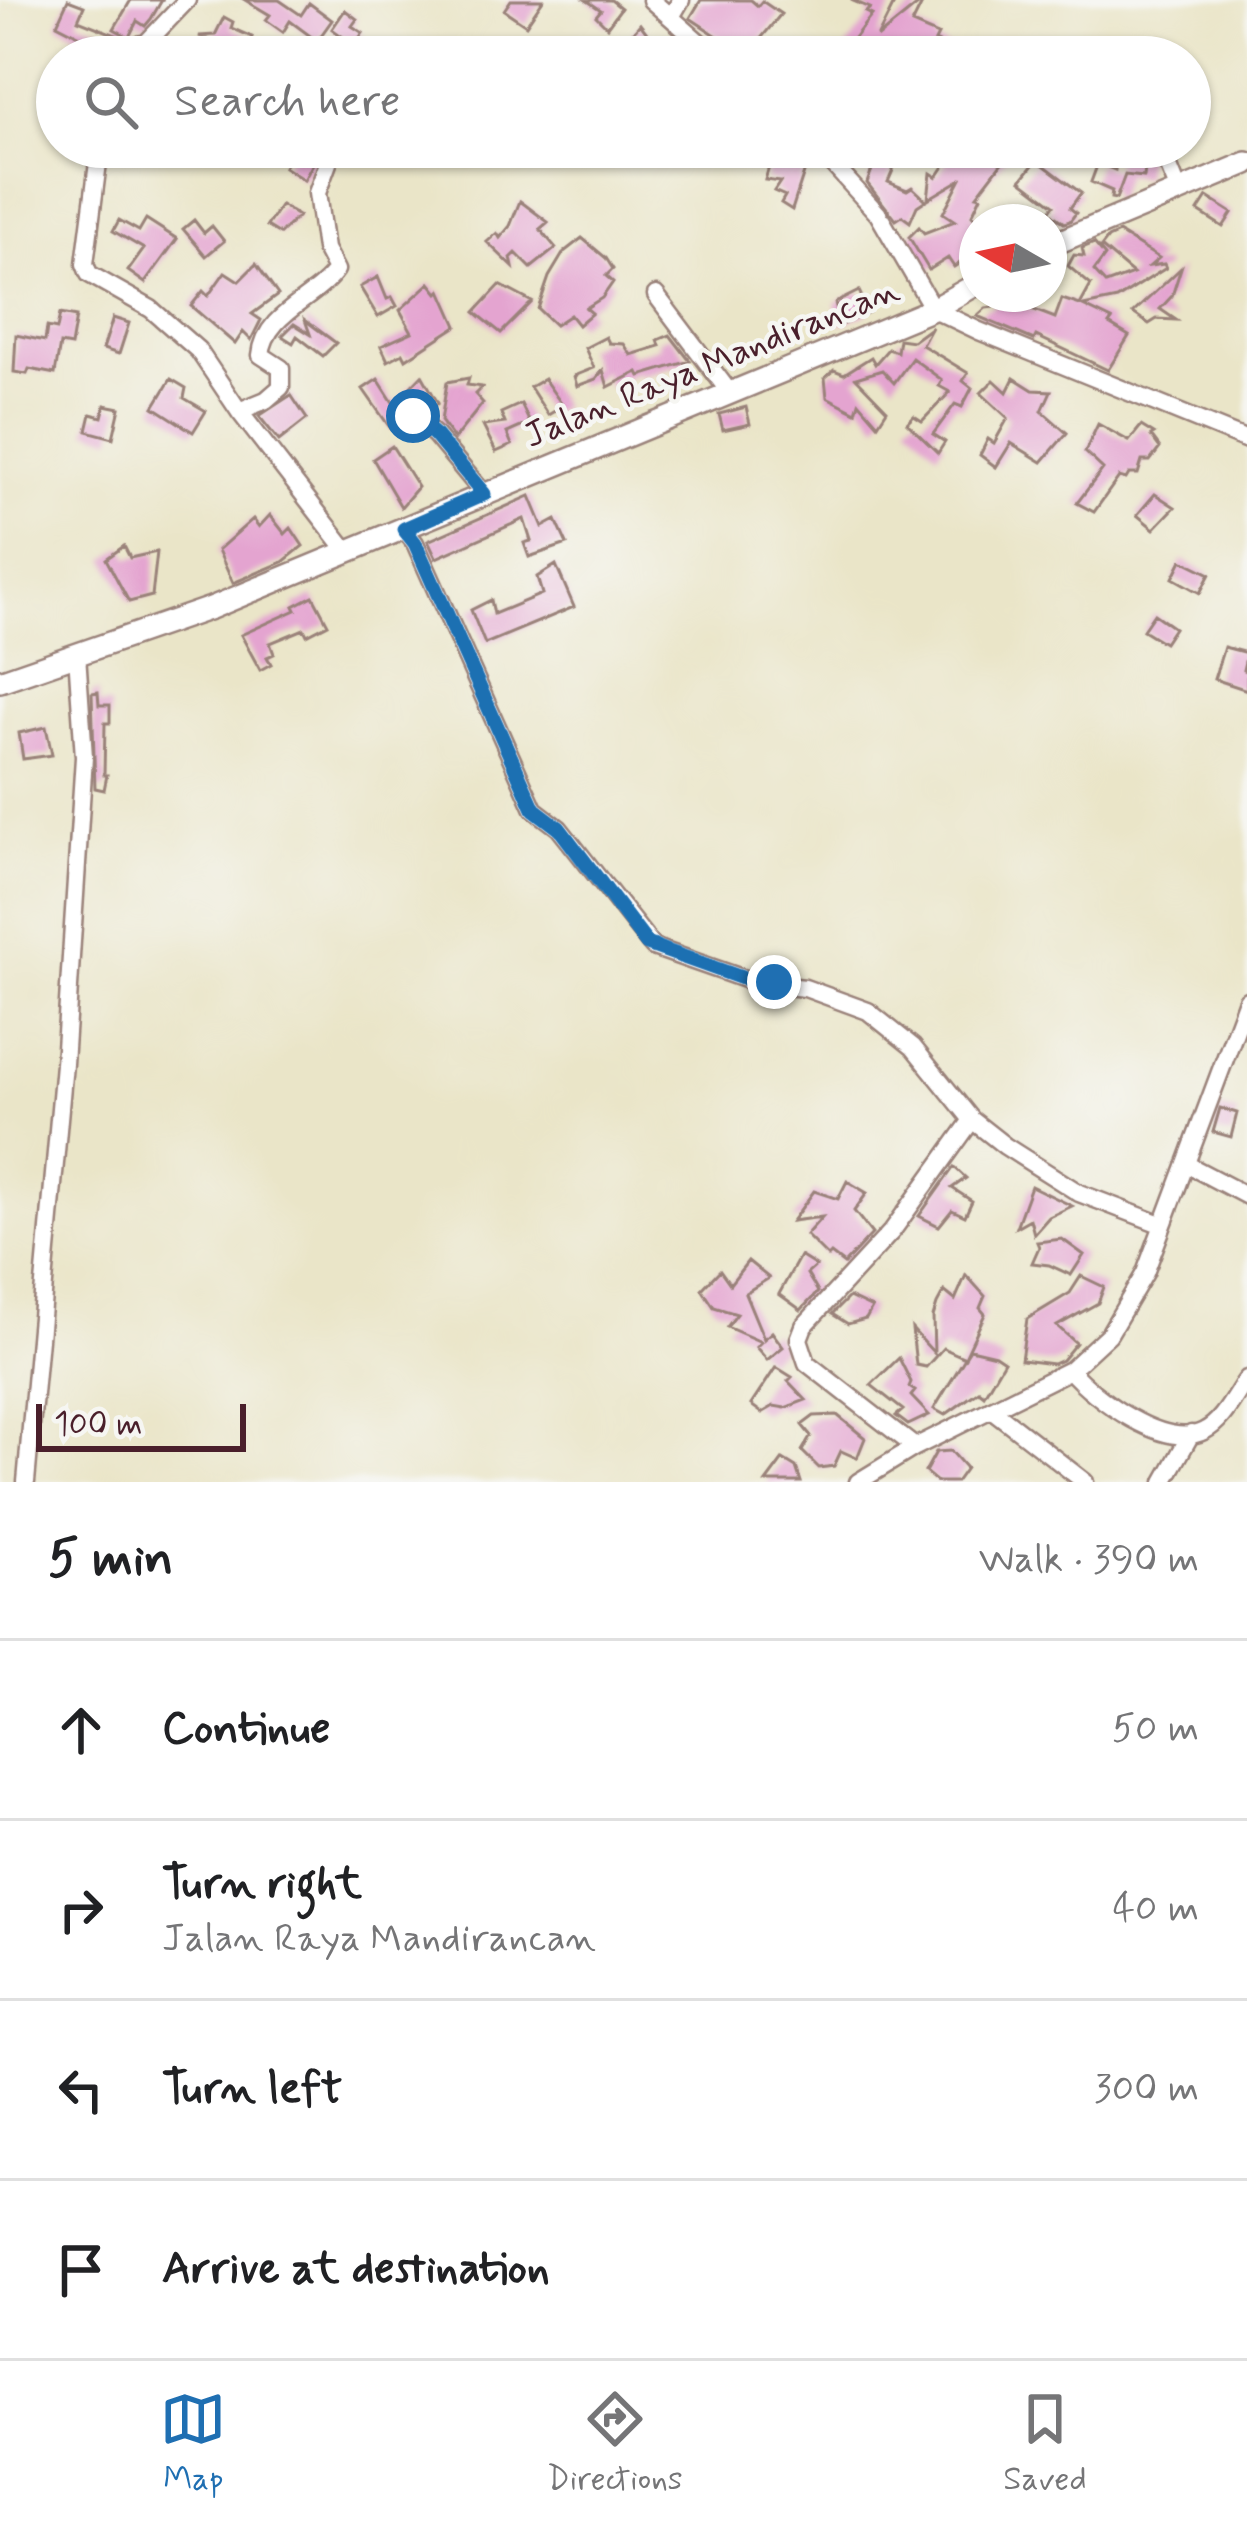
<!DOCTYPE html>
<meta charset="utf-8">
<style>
:root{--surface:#fff;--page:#f2f2f2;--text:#202124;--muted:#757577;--line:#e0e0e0;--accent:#1f6fb2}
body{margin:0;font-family:Mynerve,sans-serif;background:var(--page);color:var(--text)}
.compass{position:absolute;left:959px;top:204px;width:108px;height:108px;border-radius:50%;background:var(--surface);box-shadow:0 3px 9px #0004;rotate:279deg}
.scale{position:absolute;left:36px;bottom:30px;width:210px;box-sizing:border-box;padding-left:12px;border:6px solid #4a1f2b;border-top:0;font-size:33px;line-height:42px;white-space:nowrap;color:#4a1f2b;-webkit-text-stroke:9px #f6f6f2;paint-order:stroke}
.stop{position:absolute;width:36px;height:36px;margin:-27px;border:9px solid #1f6fb2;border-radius:50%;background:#fff}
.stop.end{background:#1f6fb2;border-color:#fff;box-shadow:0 3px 12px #0008}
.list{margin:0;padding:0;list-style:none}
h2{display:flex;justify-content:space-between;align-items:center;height:156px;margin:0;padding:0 48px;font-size:51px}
h2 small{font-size:39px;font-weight:400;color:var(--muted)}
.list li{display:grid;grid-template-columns:78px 1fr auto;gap:36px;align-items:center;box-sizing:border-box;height:180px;padding:0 48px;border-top:3px solid var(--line)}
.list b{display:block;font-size:45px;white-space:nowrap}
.list p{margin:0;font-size:39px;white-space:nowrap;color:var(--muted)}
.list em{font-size:39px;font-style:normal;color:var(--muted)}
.icon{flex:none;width:66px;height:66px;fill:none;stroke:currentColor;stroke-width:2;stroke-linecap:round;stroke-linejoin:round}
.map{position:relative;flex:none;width:1247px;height:1482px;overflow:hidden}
.search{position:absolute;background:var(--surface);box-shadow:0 3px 9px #0004;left:36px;right:36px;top:36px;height:132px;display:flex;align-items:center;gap:30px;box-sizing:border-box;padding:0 42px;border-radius:66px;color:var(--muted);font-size:45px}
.sheet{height:876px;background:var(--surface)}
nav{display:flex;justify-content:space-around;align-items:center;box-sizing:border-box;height:168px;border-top:3px solid var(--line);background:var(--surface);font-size:33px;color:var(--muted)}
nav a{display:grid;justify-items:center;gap:6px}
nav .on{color:var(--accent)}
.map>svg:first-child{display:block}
.building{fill:#e4a4d0}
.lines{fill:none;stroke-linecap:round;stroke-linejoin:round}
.minor-casing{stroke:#9a827a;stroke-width:21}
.tertiary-casing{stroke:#9a827a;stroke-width:26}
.minor{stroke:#fff;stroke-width:16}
.tertiary{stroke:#fff;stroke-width:21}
.route{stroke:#1f6fb2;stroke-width:15}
.labels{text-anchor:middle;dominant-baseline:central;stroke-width:9;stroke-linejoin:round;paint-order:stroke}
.street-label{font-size:36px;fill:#4a1f2b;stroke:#f6f6f2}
</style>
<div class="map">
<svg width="1247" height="1482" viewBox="0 0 1247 1482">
<rect width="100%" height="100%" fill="#f6f6f2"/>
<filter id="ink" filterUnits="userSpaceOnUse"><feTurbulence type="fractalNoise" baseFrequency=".00833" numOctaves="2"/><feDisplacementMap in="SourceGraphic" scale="24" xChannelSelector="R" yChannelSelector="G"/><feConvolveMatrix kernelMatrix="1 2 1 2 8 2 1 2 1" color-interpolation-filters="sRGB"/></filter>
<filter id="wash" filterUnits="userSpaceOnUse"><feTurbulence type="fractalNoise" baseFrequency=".004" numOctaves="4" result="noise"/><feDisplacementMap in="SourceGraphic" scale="48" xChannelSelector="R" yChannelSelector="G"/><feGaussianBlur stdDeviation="2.7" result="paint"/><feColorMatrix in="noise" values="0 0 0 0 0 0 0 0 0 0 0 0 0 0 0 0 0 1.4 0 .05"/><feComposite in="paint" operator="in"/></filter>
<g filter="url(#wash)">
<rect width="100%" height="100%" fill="#eae5c8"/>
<g id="blocks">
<path class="building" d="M68,0L84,6L78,20L121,37V44L110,57H79L88,40L57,24Z
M131,0H162L151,19L145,26L137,21L129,37L114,29Z
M245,0H279L301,15L309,3L332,20L317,41L290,21L283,32L266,20L270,15Z
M511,0H543L526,25L504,10Z
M586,0H611L621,8L607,27L596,16L601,10Z
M701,0H751L758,6L762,1L781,14L758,42L762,45L754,57H749L690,18Z
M851,0H896L877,38L924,0L912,24L938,35L935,41L969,57H849L842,53L872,15L866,12L870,8Z
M345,10L357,19L352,26L363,33L354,45L332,29Z
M224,17L233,22L231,28L252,37L244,55L227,47L224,54L212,41L199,36L215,35Z
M640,24L657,46L660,44L674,57H646L628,38Z
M296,147L316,158L304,180L284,167Z
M775,147H796L809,157L792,210L781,203L785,196L774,191L780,182L765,180Z
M851,147H903L888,182L907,190L912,187L926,200L917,206L910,222L902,216L896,220L867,183L874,164L867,161L869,156Z
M957,147H1014L977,195L981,196L972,215L977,220V252L954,267L948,258L929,270L909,237L919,227L924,233L955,221L943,213L960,180L928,199L931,173L937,177Z
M1118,147L1147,149L1144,177L1125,175L1116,199L1111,198L1112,191L1091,182L1098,163L1115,170Z
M1037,160L1081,193L1070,208L1076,213L1070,221L1064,223L1049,212L1054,205L1021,180Z
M1207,197L1232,213L1223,227L1198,211Z
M520,201L548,222L540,229L556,248L531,268L516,253L511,258L513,267L487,242L497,233L500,238L510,226Z
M281,205L298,216L280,234L267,226Z
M146,219L177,239L145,283L128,271L144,249L113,231L119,220L139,231Z
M194,220L204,233L212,226L224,241L206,256L183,229Z
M1119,233L1159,258L1150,266L1164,264L1166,268L1117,299L1083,306L1112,320L1109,324L1129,336L1108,370L1036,336L1034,340L977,316L986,308L993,307L1001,294H1022L1016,303L1055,318L1062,299L1080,305L1091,285L1068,266L1074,255L1084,256L1082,248L1094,243L1105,256L1094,271L1106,284L1133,274L1101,247L1108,238Z
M582,238L606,258L613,269L606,276L613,282L602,298L586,308L592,313L578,325L570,315L555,325L538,309L549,277L564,252Z
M256,264L278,295L252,314L261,320L251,340L243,332L235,344L191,306L203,291L208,296L225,272L239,281Z
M1181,268L1172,296L1160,309L1176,320L1157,319L1149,324L1133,313Z
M378,277L387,299L392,297L397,306L378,317L360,287Z
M430,283L438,293L441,290L457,326L406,359L403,353L388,361L381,346L412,332L400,310Z
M500,285L532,302L501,333L475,312Z
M859,291L869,312L841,325L835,303Z
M60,314L76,317L71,346L60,344L55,374L29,369L27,374L14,372L16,335L45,341L47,327L57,329Z
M113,318L129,323L119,354L103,349Z
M305,320L336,343L323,356L297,336L293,343L282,336L294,324L310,334Z
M932,327L922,345L968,373L963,381L972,388L962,407L955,404L933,434L945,442L938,453L907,423L914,416L922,421L950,392L939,386L942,380L912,358L894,383L882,370L856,378L887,410L878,424L859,402L856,412L827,397L825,378L834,370L844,374L871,357L875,364L888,349L897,352L899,339L913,341Z
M670,335L690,361L640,376L638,372L608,387L603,370L596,379L577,386L574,376L594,368L585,348L606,337L609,343L624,344L631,355L660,346L658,340Z
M422,375L438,403L427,411L417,404H408L401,412V421L391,429L363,389L378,379L394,404Z
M469,378L467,385L482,387L475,394L483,403L454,439L441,421L447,382Z
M1014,378L1033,390L1051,391L1042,411L1067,433L1042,462L1011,443L996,467L980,455L988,439L994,443L1008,418L981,393L994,380L1007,392Z
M171,379L186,388L184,398L206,411L193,432L154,407Z
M544,379L563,406L548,415L530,387Z
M291,395L307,419L279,441L259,416Z
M521,404L530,423L507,433L512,445L496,452L483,426L505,423L501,413Z
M105,405L120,408L113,438L87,431L91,414L102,417Z
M746,407L750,424L723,430L719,414Z
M1098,424L1129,441L1141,426L1154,434L1151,436L1160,448L1150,461H1142L1138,474H1129L1126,479L1119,477L1094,512L1077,503L1103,469L1085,452Z
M392,446L418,487L401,507L373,459Z
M1155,494L1175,507L1154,529L1137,515Z
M530,496L543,527L556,520L567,544L529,557L524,543L531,541L524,519L436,558L428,541Z
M270,515L285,534L291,528L303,546L283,562L233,583L218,550L253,519L259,527Z
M124,546L130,558L157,552L152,596L129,602L106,559Z
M1182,560L1210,574L1200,593L1173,578Z
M556,565L574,607L485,644L471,610L491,600L494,614L542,594L537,577Z
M313,596L328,624L307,635L304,629L270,643L274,654L267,657L271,664L260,670L241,635L296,610L294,606Z
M1154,614L1174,628L1164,643L1143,630Z
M1224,647L1247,653L1243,670L1247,672V690L1214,679Z
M98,692L99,705H110V723H105L104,775H107L104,790L95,788L92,693Z
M46,727L52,755L23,759L19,733Z
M1220,1108L1237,1113L1231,1137L1213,1132Z
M954,1167L966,1178L952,1188L972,1201L965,1216L952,1210L939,1226L919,1216Z
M847,1181L867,1193L854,1211L872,1234L844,1264L831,1254L828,1257L806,1235L822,1217L792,1221L814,1191L838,1199Z
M1031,1186L1072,1206L1049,1217L1034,1234L1030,1219L1016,1227Z
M1062,1239L1084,1255L1071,1275L1049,1265L1032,1263L1039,1247L1037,1242Z
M800,1256L816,1266L807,1274L818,1292L801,1310L779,1294Z
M748,1261L769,1278L745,1293L764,1339L772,1332L783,1347L767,1360L756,1347L761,1342L727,1327L737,1314L714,1307L702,1289L720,1270L730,1284Z
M966,1275L985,1296L980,1308L985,1314L965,1357L970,1349L995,1355L1004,1361L984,1395L979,1391L945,1415L934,1409L965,1358L943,1348L926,1367L916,1365L912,1329L934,1353L933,1317L937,1304L944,1291L955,1300Z
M1081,1276L1104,1287L1098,1303L1057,1326L1076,1343L1062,1360L1053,1364L1021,1360L1027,1319L1070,1293Z
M849,1297L872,1308L866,1319L848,1324L832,1314Z
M899,1358L911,1382L909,1387L915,1391L911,1396L929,1415L908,1425L896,1416L903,1410L871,1385Z
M776,1367L792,1377L788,1381L806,1400L785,1408L774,1406L762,1413L751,1405Z
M837,1415L865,1438L857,1458L841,1451L834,1466L819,1468L802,1451L811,1436L802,1425L814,1416Z
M951,1451L966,1468L956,1482H937L925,1472L936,1452Z
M783,1459L796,1467L801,1482H766Z"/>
</g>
</g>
<g filter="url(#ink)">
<use href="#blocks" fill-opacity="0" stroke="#9a827a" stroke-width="3"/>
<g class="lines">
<defs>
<path id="minor" d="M651,0L716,57
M671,17L681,0
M141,44L165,57
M133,57L187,0
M100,147L85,264L89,274L151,309L198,350L239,411L348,552
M817,147L878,214L933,309L979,331L1247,440
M1161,147L1178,189
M656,295L730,393
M239,411L266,400L281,387V368L261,355C265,313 314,301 336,270L325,249L317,193L334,147
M413,416L435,435L484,494
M404,529L415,543L534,809L559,828L653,947L756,983L805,988L868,1011L913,1047L972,1120L1005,1146L1079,1193L1163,1225
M1186,1164L1247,1196
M1070,1370C1094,1398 1165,1451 1204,1431C1223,1422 1235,1395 1247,1379
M991,1409L1085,1482
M915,1447L807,1363L799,1339L804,1326L892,1231L972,1120
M26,1482L64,1064L84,757L77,654
M858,1482L915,1447L1070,1370L1109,1334L1145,1273L1247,1000
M1164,1482L1191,1434"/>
<path id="tertiary" d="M1049,246L1247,163
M0,681L211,608L933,309L977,284"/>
</defs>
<use href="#minor" class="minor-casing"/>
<use href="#tertiary" class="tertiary-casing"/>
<use href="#minor" class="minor"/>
<use href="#tertiary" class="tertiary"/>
</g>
</g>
<g class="lines" filter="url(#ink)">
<path class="route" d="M413,416L435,435L484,494L404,529L415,543L534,809L559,828L647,944L756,983L774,982"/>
</g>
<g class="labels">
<g class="street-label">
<text transform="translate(712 364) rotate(-22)">Jalan Raya Mandirancan</text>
</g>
</g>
</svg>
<svg class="compass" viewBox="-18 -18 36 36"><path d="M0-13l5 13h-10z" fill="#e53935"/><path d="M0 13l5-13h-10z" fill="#757577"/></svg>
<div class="scale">100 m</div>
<div class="stop" style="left:413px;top:416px"></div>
<div class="stop end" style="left:774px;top:982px"></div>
<div class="search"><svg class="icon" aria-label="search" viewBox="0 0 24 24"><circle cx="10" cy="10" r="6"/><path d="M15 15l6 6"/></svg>Search here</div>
</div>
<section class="sheet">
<h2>5 min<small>Walk · 390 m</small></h2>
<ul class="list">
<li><svg class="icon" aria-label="ahead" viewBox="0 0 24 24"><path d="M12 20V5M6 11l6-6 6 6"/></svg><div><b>Continue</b></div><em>50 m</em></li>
<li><svg class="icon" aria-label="right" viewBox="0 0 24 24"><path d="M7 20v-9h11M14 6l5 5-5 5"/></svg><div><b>Turn right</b><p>Jalan Raya Mandirancan</p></div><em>40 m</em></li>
<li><svg class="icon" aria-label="left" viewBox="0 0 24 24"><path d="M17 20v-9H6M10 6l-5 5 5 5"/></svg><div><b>Turn left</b></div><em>300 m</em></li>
<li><svg class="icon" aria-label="arrive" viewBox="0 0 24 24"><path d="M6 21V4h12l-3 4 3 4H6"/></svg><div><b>Arrive at destination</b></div></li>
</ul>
</section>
<nav>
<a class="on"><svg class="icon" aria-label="map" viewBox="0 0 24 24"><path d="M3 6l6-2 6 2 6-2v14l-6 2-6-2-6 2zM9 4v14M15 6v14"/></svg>Map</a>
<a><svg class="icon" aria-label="directions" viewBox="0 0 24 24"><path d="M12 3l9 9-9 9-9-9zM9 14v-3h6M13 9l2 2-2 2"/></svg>Directions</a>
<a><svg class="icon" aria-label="saved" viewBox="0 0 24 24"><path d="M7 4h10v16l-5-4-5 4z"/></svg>Saved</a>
</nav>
